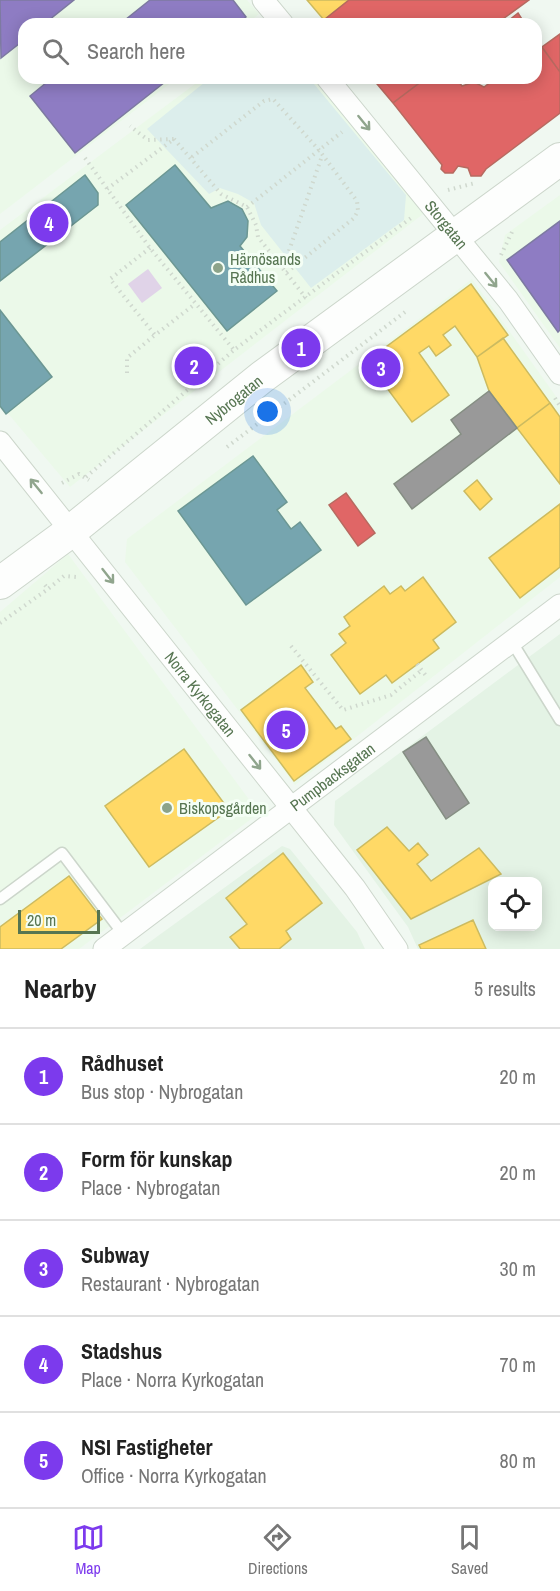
<!DOCTYPE html>
<meta charset="utf-8">
<style>
:root{--surface:#fff;--page:#f2f2f2;--text:#222;--muted:#767676;--line:#e0e0e0;--accent:#7c3aed}
body{margin:0;font-family:"Archivo Narrow",sans-serif;background:var(--page);color:var(--text)}
.controls{position:absolute;right:18px;bottom:18px;display:grid;overflow:hidden;border-radius:12px;box-shadow:0 3px 15px #0003}
.controls button{width:54px;height:54px;display:grid;place-items:center;padding:0;border:0;border-bottom:2px solid var(--line);background:var(--surface);color:var(--text);font:30px sans-serif}
.scale{position:absolute;left:18px;bottom:15px;width:82px;box-sizing:border-box;padding-left:6px;border:3px solid #567551;border-top:0;font-size:16px;line-height:21px;white-space:nowrap;color:#567551;-webkit-text-stroke:4px #f4fef5;paint-order:stroke}
.you{position:absolute;left:268px;top:412px;width:21px;height:21px;margin:-15px;border:4px solid #fff;border-radius:50%;background:#1a73e8;box-shadow:0 0 0 9px #1a73e833}
.badge{display:grid;place-items:center;width:39px;height:39px;border-radius:50%;background:var(--accent);color:#fff;font-size:20px;font-weight:700}
.pin{position:absolute;translate:-50% -50%;border:3px solid #fff;box-shadow:0 2px 6px #0006}
.list{margin:0;padding:0;list-style:none}
h2{display:flex;justify-content:space-between;align-items:center;height:78px;margin:0;padding:0 24px;font-size:26px}
h2 small{font-size:20px;font-weight:400;color:var(--muted)}
.list li{display:grid;grid-template-columns:39px 1fr auto;gap:18px;align-items:center;box-sizing:border-box;height:96px;padding:0 24px;border-top:2px solid var(--line)}
.list b{display:block;font-size:22px;white-space:nowrap}
.list p{margin:0;font-size:20px;white-space:nowrap;color:var(--muted)}
.list em{font-size:20px;font-style:normal;color:var(--muted)}
.icon{flex:none;width:33px;height:33px;fill:none;stroke:currentColor;stroke-width:2;stroke-linecap:round;stroke-linejoin:round}
.map{position:relative;flex:none;width:560px;height:949px;overflow:hidden}
.search{position:absolute;background:var(--surface);box-shadow:0 3px 15px #0003;left:18px;right:18px;top:18px;height:66px;display:flex;align-items:center;gap:15px;box-sizing:border-box;padding:0 21px;border-radius:18px;color:var(--muted);font-size:22px}
.sheet{height:558px;background:var(--surface)}
nav{display:flex;justify-content:space-around;align-items:center;box-sizing:border-box;height:84px;border-top:2px solid var(--line);background:var(--surface);font-size:16px;color:var(--muted)}
nav a{display:grid;justify-items:center;gap:3px}
nav .on{color:var(--accent)}
.map>svg:first-child{display:block}
.residential{fill:#e4f3e5;fill-rule:evenodd}
.commercial{fill:#ebf9e9}
.green{fill:#dceeec}
.water{fill:#e0d3e8}
.homes{fill:#ffd966;stroke:#ccbb60;stroke-width:1.5}
.shops{fill:#e06666;stroke:#b76a60;stroke-width:1.5}
.offices{fill:#8e7cc3;stroke:#7d7aa1;stroke-width:1.5}
.public{fill:#76a5af;stroke:#6c9793;stroke-width:1.5}
.industry{fill:#999;stroke:#858e83;stroke-width:1.5}
.lines{fill:none;stroke-linecap:round;stroke-linejoin:round}
.lane-casing{stroke:#ccd6cb;stroke-width:13}
.street-casing{stroke:#ccd6cb;stroke-width:23}
.secondary-casing{stroke:#ccd6cb;stroke-width:34}
.path{stroke:#cfd8ce;stroke-width:4;stroke-dasharray:1.5 4.5;stroke-linecap:butt}
.lane{stroke:#fdfefd;stroke-width:10}
.street{stroke:#fdfefd;stroke-width:21}
.secondary{stroke:#fdfefd;stroke-width:32}
.oneway{stroke:#90a58d}
.poi-dot{fill:#8ca389;stroke:#f4fef5;stroke-width:2}
.labels{text-anchor:middle;dominant-baseline:central;stroke-width:6;stroke-linejoin:round;paint-order:stroke}
.street-label{font-size:16px;fill:#567551;stroke:#f4fef5}
.poi-label{font-size:16px;fill:#567551;stroke:#f4fef5;text-anchor:start}
</style>
<div class="map">
<svg width="560" height="949" viewBox="0 0 560 949">
<rect width="100%" height="100%" fill="#f0f8f1"/>
<path class="residential" d="M560,634V949H418L408,927L334,825L335,801ZM492,882H538V927H492Z
M282,846L290,849L357,932L365,949H140Z"/>
<path class="commercial" d="M0,0H247L259,14L247,24H24V78H177L0,214Z
M203,78H313L427,211L70,487L0,404V230Z
M560,195V348L499,262L505,235Z
M472,279L560,402V577L295,785L125,562L127,539Z
M68,554L259,813L79,949H0V612Z"/>
<path class="green" d="M210,78H309L406,195L404,220L311,288L261,225L254,203L238,194L220,188L209,194L147,129Z"/>
<path class="water" d="M148,269L162,288L142,303L128,284Z"/>
<path class="homes" d="M307,0H349L324,20Z
M471,284L508,335L477,357L455,326L443,335L451,345L443,351L436,356L429,346L419,353L449,395L412,422L367,361Z
M503,338L550,403L517,428L489,391L477,357Z
M550,403L560,417V484L517,428Z
M477,480L492,499L480,510L464,491Z
M560,504V567L520,598L489,558Z
M423,577L456,622L433,640L439,648L392,683L386,675L360,694L331,655L346,643L339,634L350,626L344,617L384,586L390,594L401,586L405,591Z
M301,665L313,682L305,688L336,729L341,726L351,739L294,781L241,710Z
M184,749L229,810L149,867L105,806Z
M387,827L409,851L418,843L428,855L417,864L431,881L479,848L501,874L411,919L357,850Z
M283,853L322,903L286,931L291,939L279,949H240L230,937L247,924L226,898Z
M69,876L102,919L61,949H0V927Z
M473,920L486,949H421L419,945Z"/>
<path class="shops" d="M349,0H529L496,24H327L324,20Z
M518,13L525,24H504Z
M560,34V72L542,47Z
M536,39L560,72V113L486,169L481,176H471L468,168L458,166L453,173H445L441,169L442,165L393,103L426,78H456L462,86L474,82L484,87L496,78H536Z
M372,78H426L393,103Z
M346,493L375,533L358,546L329,505Z"/>
<path class="offices" d="M0,0H74L44,24H24V40L1,58Z
M150,0H233L246,17L238,24H120Z
M52,78H170L75,153L30,96Z
M560,221V330L558,332L507,260Z"/>
<path class="public" d="M175,165L211,208L228,201L242,209L248,221L247,237L240,246L277,291L227,331L126,205Z
M85,175L98,193V205L0,281V242Z
M0,310L52,377L6,414L0,406Z
M253,456L287,502L277,510L291,529L300,522L321,550L246,605L178,511Z"/>
<path class="industry" d="M489,391L517,428L412,509L394,484L461,434L451,420Z
M426,737L469,803L446,819L403,752Z"/>
<g class="lines">
<defs>
<path id="lane" d="M512,642L560,720
M0,899L62,853L124,935"/>
<g id="street">
<path d="M263,0L283,24"/>
<path id="s1" d="M327,78L508,300L560,374"/>
<path id="s2" d="M0,442L355,888L397,949"/>
<path id="s3" d="M104,949L560,605"/>
</g>
<g id="secondary">
<path id="s4" d="M0,583L71,531L262,377L560,159"/>
</g>
</defs>
<use href="#lane" class="lane-casing"/>
<use href="#street" class="street-casing"/>
<use href="#secondary" class="secondary-casing"/>
<path class="path" d="M174,139L221,194L247,207L256,225L258,237L306,298
M192,157L264,101L273,99L319,150L357,201L358,211L354,218L286,273
M85,158L150,248L234,350L411,218
M107,189L174,139L148,140L130,126
M448,190L475,183
M247,207L342,132
M150,248L110,279L155,335L195,304
M501,255L512,232
M283,268L322,156
M127,373V358L155,335
M555,398L560,406
M227,447L405,312
M86,477L234,350
M62,483L79,474L89,480
M45,585L48,589L64,576L76,577
M0,623L48,589
M291,646L343,710L391,695L422,670
M417,664L427,677"/>
<use href="#lane" class="lane"/>
<use href="#street" class="street"/>
<use href="#secondary" class="secondary"/>
</g>
<defs><path id="oneway-shaft" d="M-6 0H5M1.5-3L5.5 0L1.5 3" fill="none" stroke-width="1.6" stroke-linecap="round" stroke-linejoin="round" transform="scale(1.5)"/></defs>
<g class="oneway">
<use href="#oneway-shaft" transform="translate(364 123) rotate(51)"/>
<use href="#oneway-shaft" transform="translate(491 280) rotate(51)"/>
<use href="#oneway-shaft" transform="translate(36 486) rotate(-129)"/>
<use href="#oneway-shaft" transform="translate(108 576) rotate(52)"/>
<use href="#oneway-shaft" transform="translate(255 762) rotate(52)"/>
</g>
<g class="poi-dot">
<circle cx="218" cy="268" r="6"/>
<circle cx="167" cy="808" r="6"/>
</g>
<g class="labels">
<g class="street-label">
<text stroke="none"><textPath href="#s1" startOffset="189">Storgatan</textPath></text>
<text stroke="none"><textPath href="#s4" startOffset="297">Nybrogatan</textPath></text>
<text stroke="none"><textPath href="#s2" startOffset="322">Norra Kyrkogatan</textPath></text>
<text stroke="none"><textPath href="#s3" startOffset="286">Pumpbacksgatan</textPath></text>
</g>
<g class="poi-label">
<text x="230" y="259">Härnösands<tspan x="230" dy="18">Rådhus</tspan></text>
<text x="179" y="808">Biskopsgården</text>
</g>
</g>
</svg>
<div class="controls">
<button><svg class="icon" aria-label="locate" viewBox="0 0 24 24"><circle cx="12" cy="12" r="6"/><path d="M12 2v4M12 18v4M2 12h4M18 12h4"/></svg></button>
</div>
<div class="scale">20 m</div>
<div class="you"></div>
<div class="pin badge" style="left:301px;top:348px">1</div>
<div class="pin badge" style="left:194px;top:366px">2</div>
<div class="pin badge" style="left:381px;top:368px">3</div>
<div class="pin badge" style="left:49px;top:223px">4</div>
<div class="pin badge" style="left:286px;top:730px">5</div>
<div class="search"><svg class="icon" aria-label="search" viewBox="0 0 24 24"><circle cx="10" cy="10" r="6"/><path d="M15 15l6 6"/></svg>Search here</div>
</div>
<section class="sheet">
<h2>Nearby<small>5 results</small></h2>
<ul class="list">
<li><span class="badge">1</span><div><b>Rådhuset</b><p>Bus stop · Nybrogatan</p></div><em>20 m</em></li>
<li><span class="badge">2</span><div><b>Form för kunskap</b><p>Place · Nybrogatan</p></div><em>20 m</em></li>
<li><span class="badge">3</span><div><b>Subway</b><p>Restaurant · Nybrogatan</p></div><em>30 m</em></li>
<li><span class="badge">4</span><div><b>Stadshus</b><p>Place · Norra Kyrkogatan</p></div><em>70 m</em></li>
<li><span class="badge">5</span><div><b>NSI Fastigheter</b><p>Office · Norra Kyrkogatan</p></div><em>80 m</em></li>
</ul>
</section>
<nav>
<a class="on"><svg class="icon" aria-label="map" viewBox="0 0 24 24"><path d="M3 6l6-2 6 2 6-2v14l-6 2-6-2-6 2zM9 4v14M15 6v14"/></svg>Map</a>
<a><svg class="icon" aria-label="directions" viewBox="0 0 24 24"><path d="M12 3l9 9-9 9-9-9zM9 14v-3h6M13 9l2 2-2 2"/></svg>Directions</a>
<a><svg class="icon" aria-label="saved" viewBox="0 0 24 24"><path d="M7 4h10v16l-5-4-5 4z"/></svg>Saved</a>
</nav>
